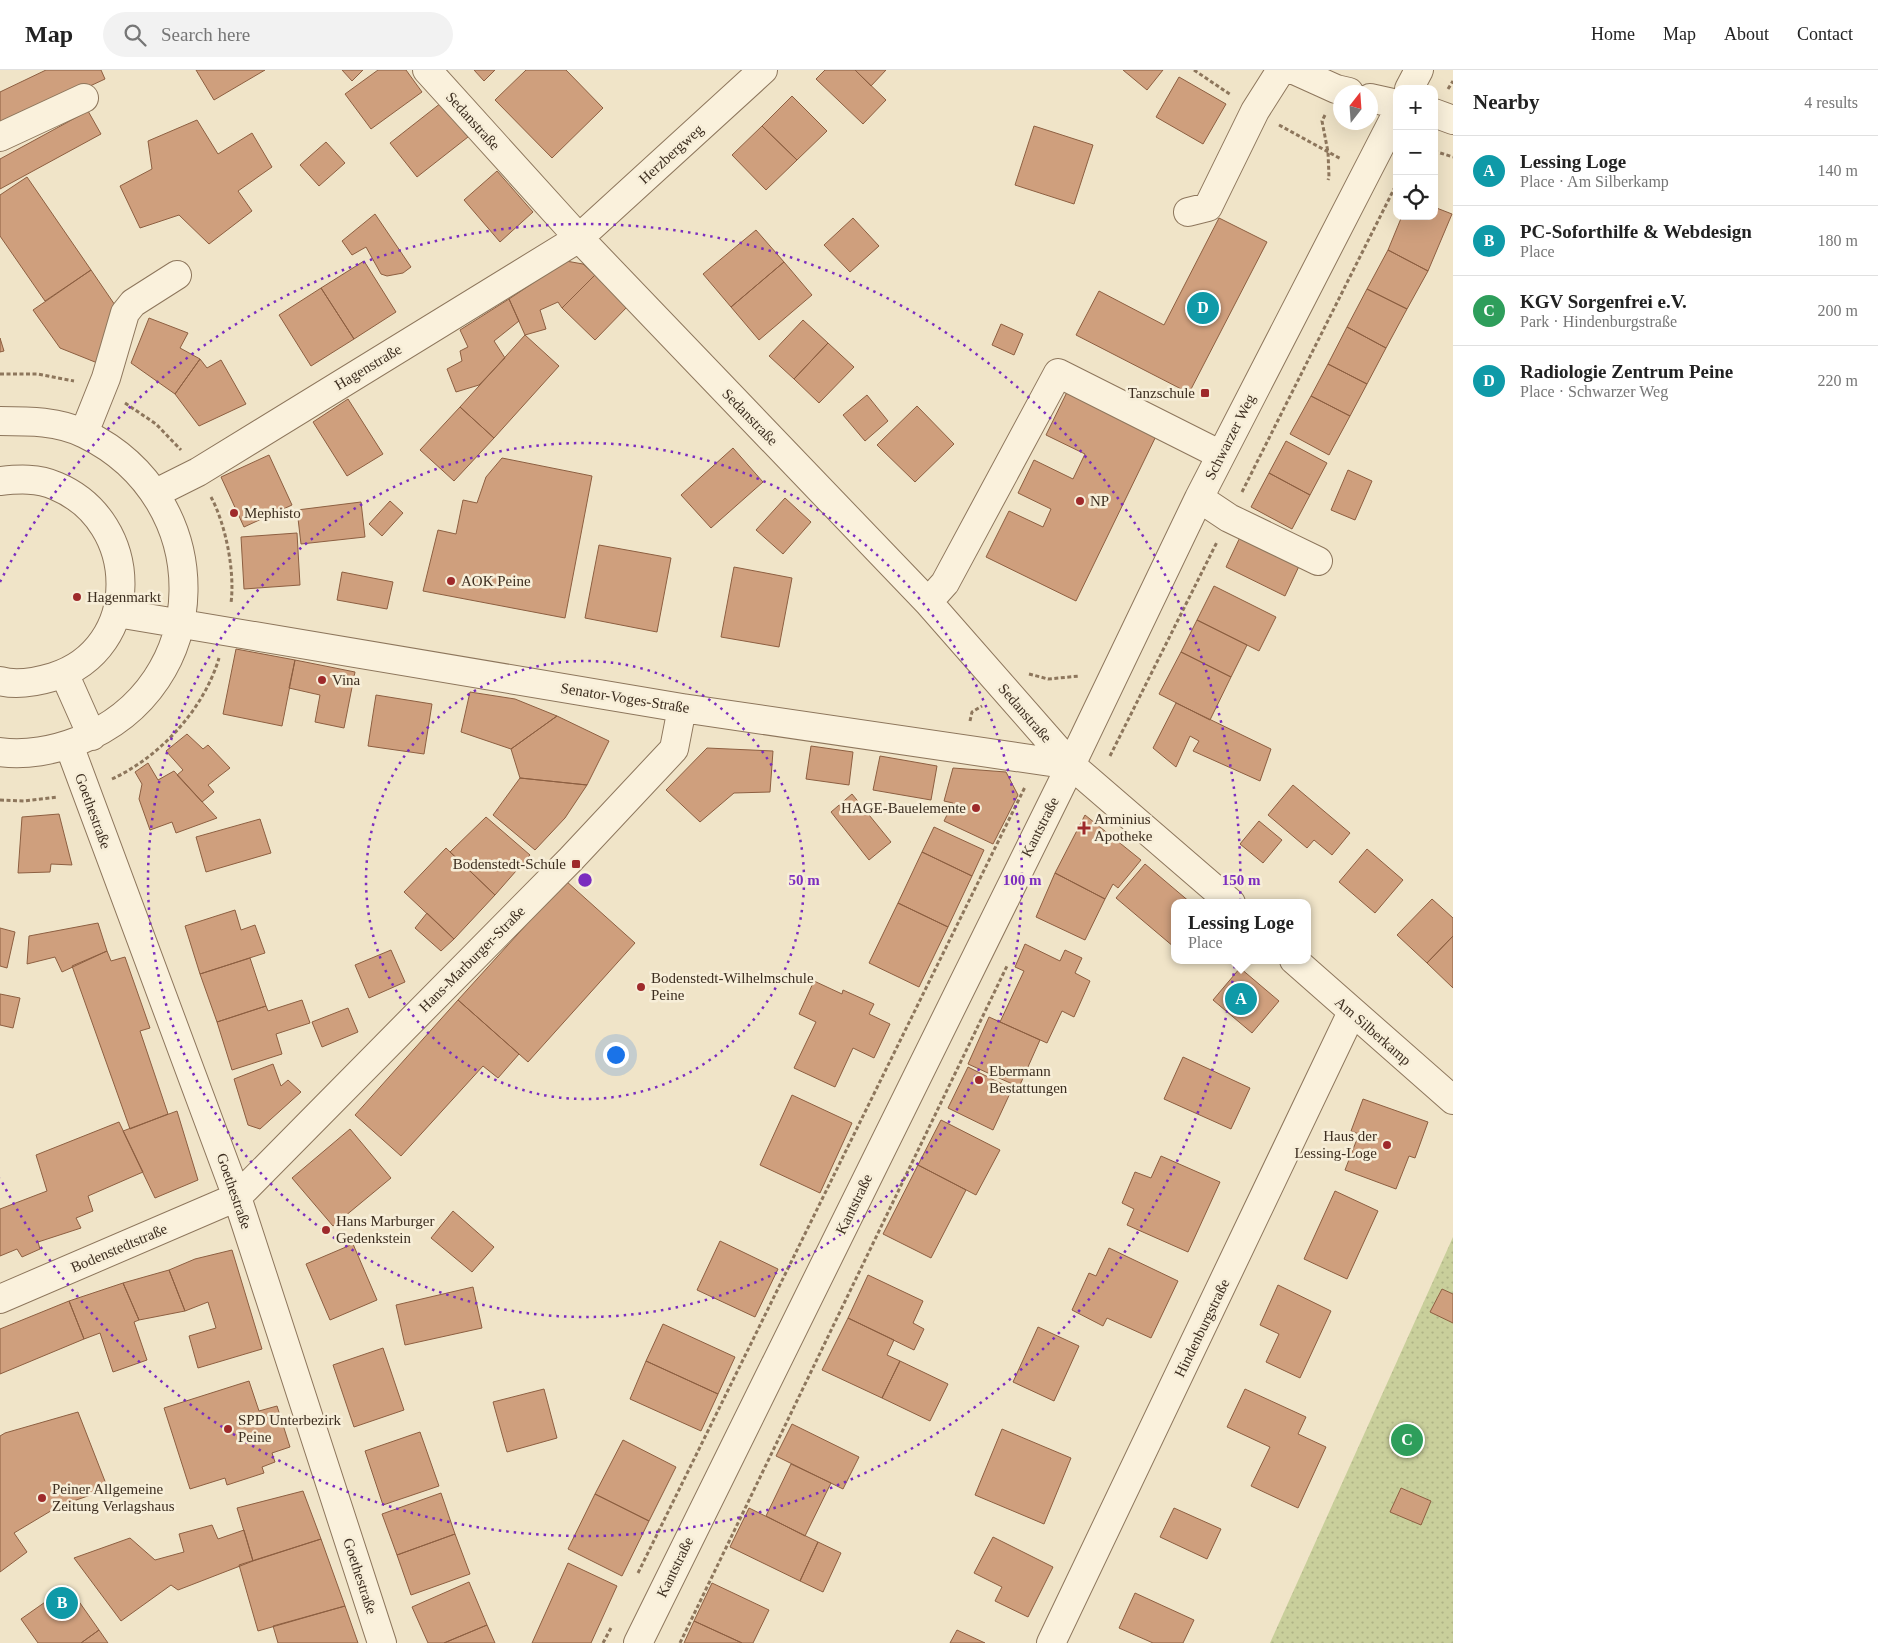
<!DOCTYPE html>
<meta charset="utf-8">
<style>
:root{--surface:#fff;--page:#f2f2f2;--text:#222;--muted:#767676;--line:#e0e0e0;--accent:#2563eb}
body{margin:0;font-family:"Times New Roman",serif;background:var(--page);color:var(--text)}
.controls{position:absolute;right:15px;top:15px;display:grid;overflow:hidden;border-radius:10px;box-shadow:0 5px 20px #0002}
.controls button{width:45px;height:45px;display:grid;place-items:center;padding:0;border:0;border-bottom:1px solid var(--line);background:var(--surface);color:var(--text);font:25px sans-serif}
.compass{position:absolute;left:1333px;top:15px;width:45px;height:45px;border-radius:50%;background:var(--surface);box-shadow:0 5px 20px #0002;rotate:17deg}
.you{position:absolute;left:615px;top:984px;width:18px;height:18px;margin:-12px;border:4px solid #fff;border-radius:50%;background:#1a73e8;box-shadow:0 0 0 8px #1a73e833}
.badge{display:grid;place-items:center;width:32px;height:32px;border-radius:50%;background:var(--accent);color:#fff;font-size:16px;font-weight:700}
.pin{position:absolute;translate:-50% -50%;border:2px solid #fff;box-shadow:0 1px 5px #0006}
.popup{position:absolute;left:1171px;top:829px;width:140px;height:65px;box-sizing:border-box;display:grid;place-content:center;border-radius:10px;background:var(--surface);filter:drop-shadow(0 1px 4px #0005);font-size:16px;white-space:nowrap;color:var(--muted)}
.popup b{font-size:19px;color:var(--text)}
.popup::after{content:'';position:absolute;left:50%;top:100%;margin-left:-10px;border:10px solid transparent;border-top-color:var(--surface)}
.list{margin:0;padding:0;list-style:none}
h2{display:flex;justify-content:space-between;align-items:center;height:65px;margin:0;padding:0 20px;font-size:21px}
h2 small{font-size:16px;font-weight:400;color:var(--muted)}
.list li{display:grid;grid-template-columns:32px 1fr auto;gap:15px;align-items:center;box-sizing:border-box;height:70px;padding:0 20px;border-top:1px solid var(--line)}
.list b{display:block;font-size:19px;white-space:nowrap}
.list p{margin:0;font-size:16px;white-space:nowrap;color:var(--muted)}
.list em{font-size:16px;font-style:normal;color:var(--muted)}
.icon{flex:none;width:28px;height:28px;fill:none;stroke:currentColor;stroke-width:2;stroke-linecap:round;stroke-linejoin:round}
.map{position:relative;flex:none;width:1453px;height:1573px;overflow:hidden}
header{display:flex;align-items:center;gap:30px;box-sizing:border-box;height:70px;padding:0 25px;background:var(--surface);border-bottom:1px solid var(--line)}
header strong{font-size:24px}
nav{display:flex;gap:28px;margin-inline-start:auto;font-size:18px}
.search{width:350px;height:45px;background:var(--page);display:flex;align-items:center;gap:12px;box-sizing:border-box;padding:0 18px;border-radius:28px;color:var(--muted);font-size:19px}
main{display:flex}
aside{flex:1;background:var(--surface)}
.map>svg:first-child{display:block}
.grass{fill:url(#grass-dots)}
.building{fill:#cf9f7d;stroke:#8d5f41}
.lines{fill:none;stroke-linecap:round;stroke-linejoin:round}
.minor-casing{stroke:#8d765c;stroke-width:30}
.path{stroke:#8d765c;stroke-width:3;stroke-dasharray:4 2.5;stroke-linecap:butt}
.minor{stroke:#faf1dc;stroke-width:28}
.ring{fill:none;stroke:#7b2cbf;stroke-width:2.5;stroke-dasharray:2.5 5}
.poi-dot{fill:#9e2a2b;stroke:#f7eed8;stroke-width:2}
.labels{text-anchor:middle;dominant-baseline:central;stroke-width:5;stroke-linejoin:round;paint-order:stroke}
.street-label{font-size:15px;fill:#3d2e20;stroke:#f7eed8}
.poi-label{font-size:15px;fill:#3d2e20;stroke:#f7eed8;text-anchor:start}
.centre{fill:#7b2cbf;stroke:#f7eed8;stroke-width:2.5}
.ring-label{font-size:15px;text-anchor:middle;font-weight:bold;fill:#7b2cbf;stroke:#f7eed8;stroke-width:5;stroke-linejoin:round;paint-order:stroke}
</style>
<header>
<strong>Map</strong>
<div class="search"><svg class="icon" aria-label="search" viewBox="0 0 24 24"><circle cx="10" cy="10" r="6"/><path d="M15 15l6 6"/></svg>Search here</div>
<nav><a>Home</a><a>Map</a><a>About</a><a>Contact</a></nav>
</header>
<main>
<div class="map">
<svg width="1453" height="1573" viewBox="0 0 1453 1573">
<defs>
<pattern id="grass-dots" width="8" height="8" patternUnits="userSpaceOnUse" patternTransform="scale(1.25)"><rect width="8" height="8" fill="#c9cf9b"/><path d="M2 2h.1M6 6h.1" fill="none" stroke="#aeb285" stroke-width="1.8" stroke-linecap="round"/></pattern>
</defs>
<rect width="100%" height="100%" fill="#f0e4c8"/>
<path class="grass" d="M1453,1167V1573H1270Z"/>
<path class="building" d="M46,0H101L105,9L0,58V22Z
M196,0H265L214,30Z
M342,0H363L352,11Z
M378,0H406L422,22L371,59L345,24Z
M474,0H495L484,11Z
M526,0H566L603,38L552,88L495,30Z
M825,0H855L886,30L863,54L816,9Z
M855,0H886L871,16Z
M1123,0H1163L1147,20Z
M1179,7L1226,34L1203,74L1156,47Z
M792,26L827,61L797,90L762,56Z
M441,33L468,67L417,107L390,73Z
M88,41L101,64L0,119V89Z
M197,50L218,84L252,63L272,97L238,121L252,141L209,174L179,145L140,158L120,116L152,99L148,71Z
M762,56L797,90L766,120L732,85Z
M1034,56L1093,75L1074,134L1015,115Z
M326,72L345,93L319,116L300,95Z
M497,101L533,142L500,172L464,130Z
M27,107L91,200L45,231L0,166V125Z
M1434,137L1452,144L1428,201L1388,180L1402,146H1434Z
M375,144L411,197L403,203L387,206L381,204L366,177L352,185L342,171Z
M853,148L879,176L850,202L824,175Z
M1219,148L1267,172L1189,323L1076,265L1099,221L1164,255Z
M756,160L784,192L731,237L703,204Z
M1388,180L1428,201L1407,239L1367,219Z
M364,191L396,242L354,269L321,218Z
M566,191L583,194L595,205L562,238L558,232L540,240L546,259L525,265L509,229Z
M784,192L812,225L759,270L731,237Z
M91,200L117,238L100,294L60,278L33,240Z
M595,205L627,237L595,270L562,238Z
M321,218L354,269L311,296L279,245Z
M1367,219L1407,239L1386,278L1347,257Z
M509,229L519,251L494,271L505,288L479,315L456,322L447,299L462,291L460,281L468,277L460,260Z
M149,248L188,263L180,278L200,289L175,324L131,293Z
M803,250L828,273L794,309L769,286Z
M1001,254L1023,264L1014,285L992,275Z
M1347,257L1386,278L1367,314L1328,294Z
M525,265L559,296L494,368L460,337Z
M0,268L4,281L0,282Z
M828,273L854,297L819,333L794,309Z
M200,289L207,298L221,290L246,334L199,356L175,324Z
M1328,294L1367,314L1350,346L1311,326Z
M1070,316L1159,360L1076,531L986,487L1009,441L1043,457L1051,439L1018,423L1034,390L1073,409L1085,384L1046,365Z
M867,325L888,351L865,371L843,345Z
M1311,326L1350,346L1329,385L1290,364Z
M348,329L383,384L347,406L313,352Z
M917,336L954,374L915,412L877,375Z
M460,337L494,368L454,411L420,380Z
M1286,371L1327,393L1310,425L1269,403Z
M733,378L763,412L711,458L681,425Z
M269,385L292,435L244,457L221,407Z
M502,388L592,406L565,548L423,521L438,460L456,464L463,430L477,433L486,407Z
M1348,400L1372,411L1355,450L1331,440Z
M1269,403L1310,425L1292,459L1251,437Z
M785,428L811,452L783,484L756,460Z
M390,431L403,443L382,466L369,454Z
M361,432L365,467L301,474L297,440Z
M297,463L300,515L244,519L241,467Z
M1242,463L1301,492L1285,526L1226,497Z
M599,475L671,488L657,562L585,548Z
M734,497L792,508L779,577L721,567Z
M342,502L393,512L387,539L337,530Z
M1214,516L1276,547L1259,581L1197,550Z
M1197,550L1247,575L1231,607L1181,582Z
M236,579L295,590L282,656L223,644Z
M1181,582L1231,607L1210,650L1159,624Z
M295,590L355,602L344,658L315,652L320,625L289,618Z
M470,622L515,629L557,646L511,679L461,662Z
M376,625L432,634L424,684L368,676Z
M1176,633L1271,679L1260,711L1193,681L1199,671L1190,666L1176,697L1153,678Z
M557,646L609,671L587,715L520,708L511,679Z
M187,664L203,679L208,675L230,698L208,715L214,722L202,732L177,705L183,700L166,681Z
M811,676L853,682L849,715L806,709Z
M707,678L773,681L770,722L734,723L700,752L666,720Z
M880,686L937,696L931,730L873,720Z
M148,693L158,710L174,701L217,748L176,763L172,752L150,760L139,729L142,714L135,702Z
M953,698L1006,702L1018,725L993,774L944,751L953,733L944,731Z
M520,708L587,715L565,748L535,780L493,745Z
M1293,715L1350,763L1332,785L1314,770L1307,778L1268,745Z
M852,724L891,772L869,790L831,742Z
M59,744L72,795L51,794L50,802L18,803L22,747Z
M1085,745L1141,790L1118,818L1113,814L1105,829L1055,803Z
M486,747L530,785L495,825L450,782Z
M260,749L271,783L206,802L196,767Z
M1259,751L1282,770L1263,793L1240,774Z
M934,757L984,780L972,806L922,782Z
M446,778L495,825L454,869L404,822Z
M1367,779L1403,810L1375,843L1339,812Z
M922,782L972,806L948,857L898,833Z
M1145,794L1191,833H1175L1174,877L1116,828Z
M1055,803L1105,829L1085,870L1036,847Z
M566,811L635,873L528,992L458,930Z
M1432,829L1453,848V866L1427,893L1397,865Z
M898,833L948,857L919,917L869,893Z
M235,840L241,860L255,855L265,883L200,904L185,856Z
M427,843L454,869L441,881L415,858Z
M98,853L107,881L62,902L55,887L27,894L29,866Z
M0,858L15,862L7,898L0,896Z
M1453,866V918L1427,893Z
M1025,874L1060,891L1065,880L1082,888L1075,903L1090,911L1074,947L1062,941L1047,973L1000,952L1024,901L1015,897Z
M391,880L405,912L369,928L355,895Z
M107,881L111,891L125,887L150,958L140,961L168,1044L130,1059L72,896Z
M250,888L266,936L217,952L200,904Z
M1240,898L1279,931L1252,963L1213,930Z
M814,911L842,924L843,920L874,934L869,944L890,954L874,988L853,978L835,1017L794,998L816,952L799,944Z
M0,924L20,928L13,958L0,955Z
M302,930L310,953L276,964L282,984L232,1000L217,952L266,936L268,941Z
M458,930L519,984L498,1008L483,996L401,1086L355,1045Z
M348,938L358,962L322,977L312,952Z
M989,947L1040,970L1019,1017L968,994Z
M1183,987L1250,1018L1231,1059L1164,1029Z
M273,994L281,1016L288,1010L301,1022L260,1059L248,1055L234,1009Z
M968,997L1012,1019L993,1060L948,1038Z
M792,1025L852,1053L820,1123L760,1095Z
M1363,1029L1428,1052L1415,1088L1409,1086L1396,1119L1345,1100L1359,1064L1351,1061Z
M177,1041L198,1110L155,1128L123,1061Z
M941,1050L1000,1080L976,1125L918,1095Z
M119,1052L143,1102L88,1126L93,1141L76,1148L81,1158L38,1172L40,1179L22,1187L17,1179L0,1186V1139L47,1121L36,1085Z
M350,1059L391,1108L333,1156L292,1108Z
M1161,1086L1220,1112L1188,1182L1127,1155L1134,1139L1122,1133L1135,1102L1151,1108Z
M918,1095L966,1120L931,1188L883,1164Z
M1335,1121L1378,1141L1347,1209L1304,1189Z
M453,1141L494,1177L472,1202L431,1168Z
M720,1171L778,1199L755,1247L697,1220Z
M353,1174L377,1230L330,1250L306,1194Z
M1109,1178L1178,1211L1151,1268L1107,1248L1103,1256L1072,1240L1089,1203L1096,1206Z
M232,1180L262,1279L198,1298L189,1266L216,1258L208,1232L185,1241L169,1200L195,1189Z
M169,1200L185,1241L139,1250L123,1213Z
M868,1205L923,1231L913,1253L924,1259L914,1280L848,1248Z
M123,1213L139,1250L134,1252L147,1290L113,1302L100,1263L84,1269L69,1231Z
M1278,1215L1331,1241L1300,1308L1266,1292L1279,1264L1260,1255Z
M473,1217L482,1258L405,1275L396,1235Z
M1442,1219L1453,1224V1253L1430,1242Z
M69,1231L84,1269L0,1304V1259Z
M848,1248L894,1270L887,1285L900,1291L882,1328L822,1300Z
M663,1254L735,1287L718,1324L646,1291Z
M1038,1257L1079,1276L1054,1331L1013,1312Z
M383,1278L404,1340L354,1357L333,1295Z
M646,1291L718,1324L701,1361L630,1329Z
M900,1291L948,1314L930,1351L882,1328Z
M249,1311L259,1341L277,1336L290,1377L272,1383L275,1392L262,1397L264,1403L227,1415L225,1408L190,1419L164,1338Z
M544,1319L557,1368L507,1382L493,1332Z
M1245,1319L1306,1347L1298,1364L1326,1377L1298,1438L1251,1416L1270,1377L1227,1357Z
M78,1342L108,1419L59,1436L14,1463L27,1482L0,1502V1366L5,1363Z
M792,1354L859,1387L843,1419L776,1386Z
M1002,1359L1071,1388L1044,1454L975,1425Z
M420,1362L439,1416L383,1435L365,1381Z
M623,1370L676,1397L649,1451L595,1424Z
M791,1394L831,1413L805,1466L766,1446Z
M1401,1418L1431,1431L1421,1455L1390,1442Z
M303,1421L321,1469L253,1491L237,1438Z
M441,1423L455,1464L397,1485L382,1444Z
M595,1424L649,1451L622,1506L568,1479Z
M749,1438L818,1472L800,1511L730,1477Z
M1174,1438L1221,1459L1207,1489L1160,1467Z
M212,1455L218,1469L244,1460L253,1491L178,1520L171,1515L121,1551L74,1488L130,1468L155,1490L184,1482L179,1464Z
M455,1464L470,1504L411,1525L397,1485Z
M993,1467L1053,1497L1028,1547L995,1531L1002,1517L974,1503Z
M321,1469L345,1536L258,1561L239,1495Z
M818,1472L841,1483L823,1522L800,1511Z
M568,1493L617,1516L591,1573H532Z
M469,1512L487,1555L444,1573H428L412,1537Z
M712,1513L769,1540L753,1573H742L694,1551Z
M68,1516L99,1560L81,1573H38L21,1549Z
M1135,1523L1194,1550L1183,1573H1153L1119,1558Z
M345,1536L358,1573H278L273,1556Z
M694,1551L742,1573H684Z
M487,1555L495,1573H444Z
M99,1560L108,1573H81Z
M957,1560L985,1573H950Z"/>
<g class="lines">
<defs>
<path id="minor" d="M427,0L579,168L928,532L1071,695L1231,833
M1294,0L1336,19L1349,22
M1409,19L1419,0
M1370,28L1397,34
M1434,43L1453,50
M0,67L84,28
M1188,142L1208,137L1255,41L1281,0
M0,351C29,351 59,351 85,364C218,429 217,616 78,671C55,680 25,686 0,682
M84,363L106,308L125,243L133,233L177,205
M0,411C19,409 38,408 56,416C142,452 143,579 53,607C36,612 17,616 0,611
M156,423L198,402L579,168L763,0
M1199,428L1229,448L1318,491
M928,532L945,513L1058,303L1221,385
M117,543L682,638L1071,695
M64,603L92,666
M69,675L237,1127L382,1573
M1294,890L1453,1030
M0,1229L237,1127L571,789L674,679L682,638
M638,1573L1071,695L1199,428L1397,43
M1051,1573L1352,942"/>
</defs>
<use href="#minor" class="minor-casing"/>
<path class="path" d="M1194,0L1231,25
M1448,19L1453,11
M1325,45L1322,51L1328,82L1329,107L1328,110
M1279,55L1341,89
M1434,81L1453,87
M0,304H38L74,311
M125,333L156,354L181,380
M1242,422L1397,113
M211,427C226,455 235,502 231,533
M1029,604L1048,609L1080,606
M970,651L972,642L982,636
M1110,686L1217,472
M112,709C160,687 204,639 219,588
M0,730L24,731L58,727
M638,1503L1025,717
M603,1573L612,1556
M680,1573L1007,896"/>
<use href="#minor" class="minor"/>
</g>
<g class="ring">
<circle cx="585" cy="810" r="219"/>
<circle cx="585" cy="810" r="437"/>
<path d="M0 512A656 656 0 1 1 0 1108"/>
</g>
<g class="poi-dot">
<rect x="1200" y="318" width="10" height="10" rx="2.5"/>
<circle cx="1080" cy="431" r="5"/>
<circle cx="234" cy="443" r="5"/>
<circle cx="451" cy="511" r="5"/>
<circle cx="77" cy="527" r="5"/>
<circle cx="322" cy="610" r="5"/>
<circle cx="976" cy="738" r="5"/>
<path d="M1081.5 750.5h5v5h5v5h-5v5h-5v-5h-5v-5h5z"/>
<rect x="571" y="789" width="10" height="10" rx="2.5"/>
<circle cx="641" cy="917" r="5"/>
<circle cx="979" cy="1010" r="5"/>
<circle cx="1387" cy="1075" r="5"/>
<circle cx="326" cy="1160" r="5"/>
<circle cx="228" cy="1359" r="5"/>
<circle cx="42" cy="1428" r="5"/>
</g>
<g class="labels">
<g class="street-label">
<text transform="translate(473 51) rotate(48)">Sedanstraße</text>
<text transform="translate(671 84) rotate(-42)">Herzbergweg</text>
<text transform="translate(368 297) rotate(-31)">Hagenstraße</text>
<text transform="translate(750 347) rotate(46)">Sedanstraße</text>
<text transform="translate(1230 367) rotate(-63)">Schwarzer Weg</text>
<text transform="translate(625 628) rotate(9)">Senator-Voges-Straße</text>
<text transform="translate(1025 643) rotate(49)">Sedanstraße</text>
<text transform="translate(93 741) rotate(70)">Goethestraße</text>
<text transform="translate(1040 757) rotate(-63)">Kantstraße</text>
<text transform="translate(472 889) rotate(-45)">Hans-Marburger-Straße</text>
<text transform="translate(1373 961) rotate(41)">Am Silberkamp</text>
<text transform="translate(234 1121) rotate(71)">Goethestraße</text>
<text transform="translate(854 1134) rotate(-64)">Kantstraße</text>
<text transform="translate(119 1178) rotate(-23)">Bodenstedtstraße</text>
<text transform="translate(1202 1258) rotate(-64)">Hindenburgstraße</text>
<text transform="translate(675 1497) rotate(-64)">Kantstraße</text>
<text transform="translate(360 1506) rotate(72)">Goethestraße</text>
</g>
<g class="poi-label">
<text x="1195" y="323" text-anchor="end">Tanzschule</text>
<text x="1090" y="431">NP</text>
<text x="244" y="443">Mephisto</text>
<text x="461" y="511">AOK Peine</text>
<text x="87" y="527">Hagenmarkt</text>
<text x="332" y="610">Vina</text>
<text x="966" y="738" text-anchor="end">HAGE-Bauelemente</text>
<text x="1094" y="749">Arminius<tspan x="1094" dy="17">Apotheke</tspan></text>
<text x="566" y="794" text-anchor="end">Bodenstedt-Schule</text>
<text x="651" y="908">Bodenstedt-Wilhelmschule<tspan x="651" dy="17">Peine</tspan></text>
<text x="989" y="1001">Ebermann<tspan x="989" dy="17">Bestattungen</tspan></text>
<text x="1377" y="1066" text-anchor="end">Haus der<tspan x="1377" dy="17">Lessing-Loge</tspan></text>
<text x="336" y="1151">Hans Marburger<tspan x="336" dy="17">Gedenkstein</tspan></text>
<text x="238" y="1350">SPD Unterbezirk<tspan x="238" dy="17">Peine</tspan></text>
<text x="52" y="1419">Peiner Allgemeine<tspan x="52" dy="17">Zeitung Verlagshaus</tspan></text>
</g>
</g>
<circle cx="585" cy="810" r="8" class="centre"/>
<g class="ring-label">
<text x="804" y="815">50 m</text>
<text x="1022" y="815">100 m</text>
<text x="1241" y="815">150 m</text>
</g>
</svg>
<div class="controls">
<button>+</button>
<button>−</button>
<button><svg class="icon" aria-label="locate" viewBox="0 0 24 24"><circle cx="12" cy="12" r="6"/><path d="M12 2v4M12 18v4M2 12h4M18 12h4"/></svg></button>
</div>
<svg class="compass" viewBox="-18 -18 36 36"><path d="M0-13l5 13h-10z" fill="#e53935"/><path d="M0 13l5-13h-10z" fill="#767676"/></svg>
<div class="you"></div>
<div class="pin badge" style="left:1241px;top:929px;background:#0f9aa8">A</div>
<div class="popup"><b>Lessing Loge</b>Place</div>
<div class="pin badge" style="left:62px;top:1533px;background:#0f9aa8">B</div>
<div class="pin badge" style="left:1407px;top:1370px;background:#2e9e5b">C</div>
<div class="pin badge" style="left:1203px;top:238px;background:#0f9aa8">D</div>
</div>
<aside>
<h2>Nearby<small>4 results</small></h2>
<ul class="list">
<li><span class="badge" style="background:#0f9aa8">A</span><div><b>Lessing Loge</b><p>Place · Am Silberkamp</p></div><em>140 m</em></li>
<li><span class="badge" style="background:#0f9aa8">B</span><div><b>PC-Soforthilfe &amp; Webdesign</b><p>Place</p></div><em>180 m</em></li>
<li><span class="badge" style="background:#2e9e5b">C</span><div><b>KGV Sorgenfrei e.V.</b><p>Park · Hindenburgstraße</p></div><em>200 m</em></li>
<li><span class="badge" style="background:#0f9aa8">D</span><div><b>Radiologie Zentrum Peine</b><p>Place · Schwarzer Weg</p></div><em>220 m</em></li>
</ul>
</aside>
</main>
